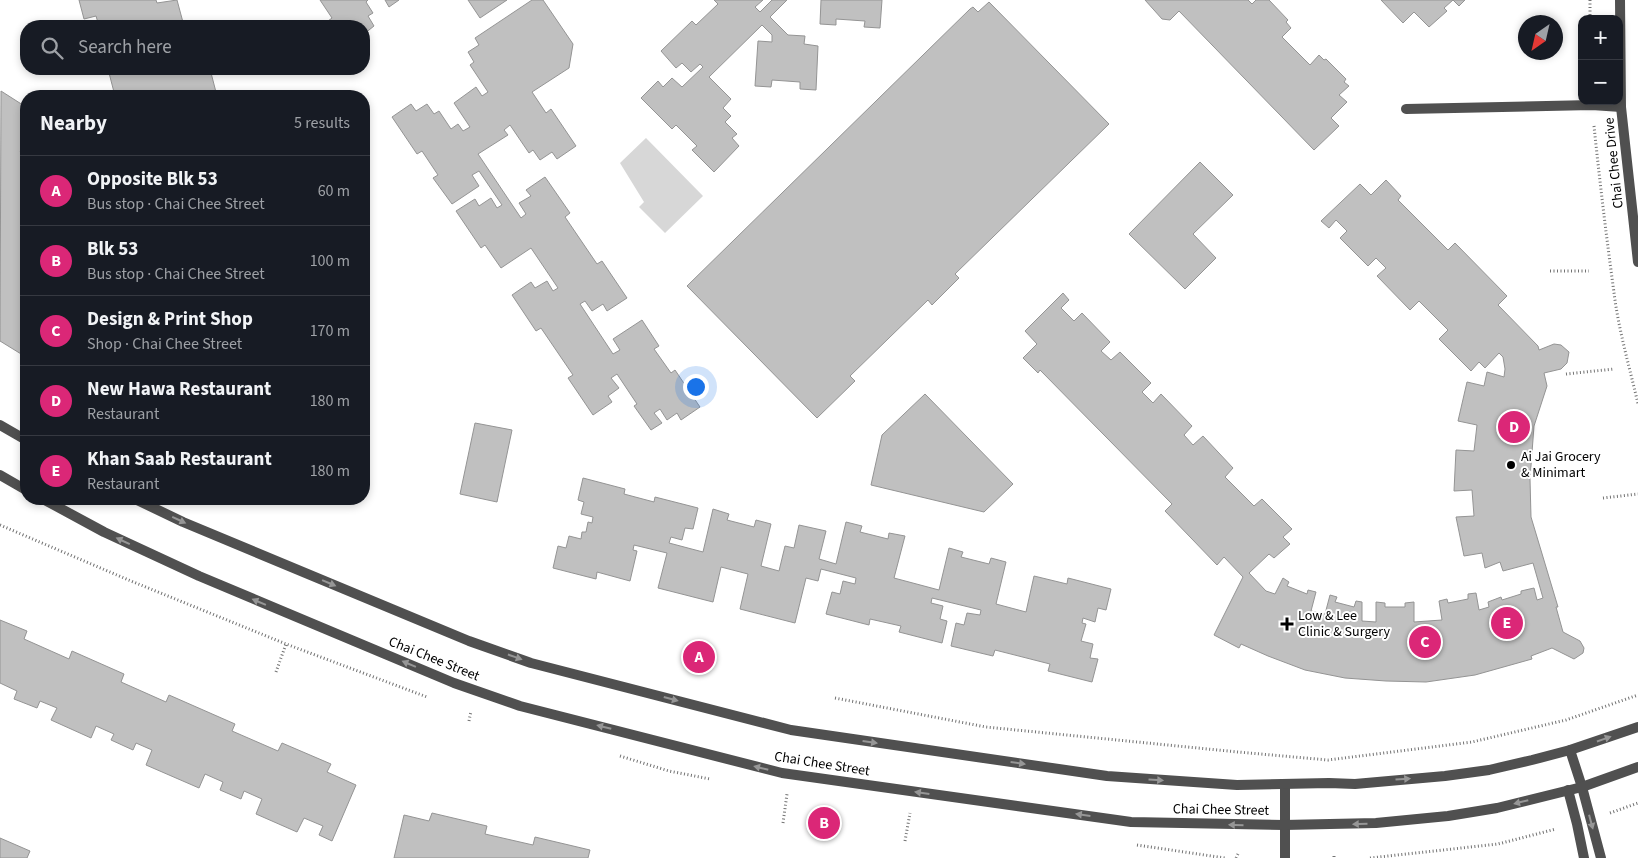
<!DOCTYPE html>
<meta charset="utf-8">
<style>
:root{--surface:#171b24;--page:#20242c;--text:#f1f3f6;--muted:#9ea1a6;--line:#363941;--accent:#db2777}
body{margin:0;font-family:"Source Sans 3",sans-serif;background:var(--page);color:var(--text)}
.controls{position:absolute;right:15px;top:15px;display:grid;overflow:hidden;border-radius:10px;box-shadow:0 2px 8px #0003}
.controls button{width:45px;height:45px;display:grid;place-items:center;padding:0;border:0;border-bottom:1px solid var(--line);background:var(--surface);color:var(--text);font:25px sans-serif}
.compass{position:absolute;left:1518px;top:15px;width:45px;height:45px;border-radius:50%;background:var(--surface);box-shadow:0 2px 8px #0003;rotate:214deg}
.you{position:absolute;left:695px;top:386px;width:18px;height:18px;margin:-12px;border:4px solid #fff;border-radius:50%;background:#1a73e8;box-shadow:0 0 0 8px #1a73e833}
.badge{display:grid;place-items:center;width:32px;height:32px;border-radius:50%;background:var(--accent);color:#fff;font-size:16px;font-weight:700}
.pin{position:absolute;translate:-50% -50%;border:2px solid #fff;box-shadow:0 1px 5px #0006}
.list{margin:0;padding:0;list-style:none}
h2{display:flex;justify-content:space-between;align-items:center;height:65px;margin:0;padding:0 20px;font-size:21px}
h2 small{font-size:16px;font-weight:400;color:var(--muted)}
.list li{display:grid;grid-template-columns:32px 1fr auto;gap:15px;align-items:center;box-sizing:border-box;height:70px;padding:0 20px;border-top:1px solid var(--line)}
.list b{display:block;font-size:19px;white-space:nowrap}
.list p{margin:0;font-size:16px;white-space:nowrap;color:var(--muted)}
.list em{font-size:16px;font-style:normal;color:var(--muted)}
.icon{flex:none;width:28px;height:28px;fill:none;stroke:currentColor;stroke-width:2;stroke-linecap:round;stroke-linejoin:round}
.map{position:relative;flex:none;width:1638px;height:858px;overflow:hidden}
.search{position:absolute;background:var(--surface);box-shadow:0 2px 8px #0003;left:20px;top:20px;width:350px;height:55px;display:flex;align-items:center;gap:12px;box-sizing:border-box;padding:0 18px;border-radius:20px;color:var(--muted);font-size:19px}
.panel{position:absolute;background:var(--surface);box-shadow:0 2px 8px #0003;left:20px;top:90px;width:350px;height:415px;border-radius:20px}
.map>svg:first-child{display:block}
.green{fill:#d7d7d7}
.building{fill:#c0c0c0;stroke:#949494}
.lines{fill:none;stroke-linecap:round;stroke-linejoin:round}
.path{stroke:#727272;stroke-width:3;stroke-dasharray:1 2.5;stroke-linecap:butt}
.service{stroke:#505050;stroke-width:10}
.minor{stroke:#505050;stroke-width:10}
.tertiary{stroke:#505050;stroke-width:10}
.oneway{fill:#969696}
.poi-dot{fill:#000;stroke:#fff;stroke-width:2}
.labels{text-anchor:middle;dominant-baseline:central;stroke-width:4;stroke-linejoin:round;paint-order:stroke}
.street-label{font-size:14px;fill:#000;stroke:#fff}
.poi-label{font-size:14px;fill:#000;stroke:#fff;text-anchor:start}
</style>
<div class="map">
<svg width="1638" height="858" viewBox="0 0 1638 858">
<rect width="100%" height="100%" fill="#fff"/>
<path class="green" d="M646,138L703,196L665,233L639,207L644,202L620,163Z"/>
<path class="building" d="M79,0H156L157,3L177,0L184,26H99L96,16L84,19Z
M320,0H368L366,2L373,13L368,16L374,26L364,34V26H331L328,21L332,18Z
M385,0H399L389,7Z
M468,0H507L480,18Z
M532,0H543L573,44L569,68L532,92L546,113L551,109L576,146L557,159L552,152L540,160L533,150L529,153L510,125L504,130L508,135L478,154L521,218L526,214L519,203L531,196L526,190L545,177L570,213L565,217L597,264L602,261L627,298L607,311L603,304L592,311L585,301L580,304L613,354L620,350L613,339L642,320L659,346L654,349L671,373L675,370L700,407L681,420L677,413L667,420L660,409L654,413L662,423L651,430L634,406L637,404L617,374L611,378L619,388L608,396L612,402L593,415L568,378L573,375L541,328L536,331L512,295L531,282L535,288L547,281L553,291L558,288L531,248L501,268L485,245L481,248L456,211L475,199L479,206L491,198L497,208L502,205L479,171L472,175L479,186L452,204L433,178L438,175L422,151L417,154L392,117L411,104L416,111L427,104L434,114L439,111L451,129L458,124L463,131L470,127L454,103L476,87L482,96L488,92L470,65L474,62L468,52L479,45L475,38Z
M714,0H763L755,7L760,12L772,0H787L770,17L788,35L805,36L804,44L818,46L816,90L800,89V82L772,80L771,87L755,86L758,41L772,42V35L762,25L709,77L731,99L723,108L731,116L725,122L737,134L732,138L739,146L714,172L692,150L697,146L676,125L672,129L641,98L658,81L663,87L672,78L682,87L703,67L700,64L691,72L682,63L676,68L661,51L692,21L696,25L718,4Z
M821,0H882L880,28L864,27L865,21L836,19V25L820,24Z
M1145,0H1248L1252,4L1256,0H1269L1288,20L1286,22L1291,28L1282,37L1310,65L1319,55L1324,60L1326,59L1346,79L1344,82L1349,86L1339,95L1347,102L1331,118L1339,126L1314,150L1179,11L1170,20L1162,19Z
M1381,0H1465L1459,6L1453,0L1444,8L1447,11L1429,27L1414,12L1403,23Z
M989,2L1109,124L955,274L959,278L932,305L928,300L850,376L855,381L817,418L687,286L970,9L973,7L978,12Z
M108,69H210L217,96H115Z
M1,91L26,107V142L20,152L26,156V357L0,341Z
M1200,162L1233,195L1193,234L1216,258L1185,289L1129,234Z
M1386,180L1401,196L1398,200L1448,250L1455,243L1507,296L1498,305L1538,346L1539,350L1554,344L1561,345L1569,352L1567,363L1561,369L1544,373L1547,386L1534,426L1530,479L1531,517L1558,607H1556L1563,632L1580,641L1584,648L1583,653L1574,659L1552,648L1531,656L1532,659L1475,675L1426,682L1386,681L1345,678L1305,670L1268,656L1241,644L1239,648L1214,635L1243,577L1224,557L1217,565L1165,511L1172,504L1040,370L1038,373L1023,358L1037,344L1025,331L1063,293L1069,300L1061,308L1074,321L1082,313L1110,342L1101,351L1111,360L1120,352L1151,383L1142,392L1153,403L1161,394L1192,426L1184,435L1193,445L1203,436L1233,468L1225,477L1254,506L1262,499L1292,529L1283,537L1290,544L1274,558L1269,554L1249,573L1266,591L1275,594L1283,578L1289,582L1287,586L1307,594L1308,590L1316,592L1311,611L1325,614L1330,595L1337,597L1335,602L1354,607L1356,601L1362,602V621L1376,622V602L1385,603V607H1405V603L1414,602V622L1442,620L1439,601L1447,599L1448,603L1468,599V594L1476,593L1479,610L1489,607L1488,602L1501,597L1502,600L1521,594V591L1534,588L1537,600L1543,598L1533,563L1503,571L1500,562L1485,568L1482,553L1464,556L1456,517L1474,516L1472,490L1454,491L1456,450L1474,451L1477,425L1458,421L1467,382L1484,386L1487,372L1504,377L1505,369L1503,357L1499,353L1485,368L1479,362L1471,371L1439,339L1448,330L1419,301L1410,310L1377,276L1386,268L1376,258L1368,266L1340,238L1347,231L1336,220L1329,228L1321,221L1360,184L1371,195Z
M925,394L1013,484L984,512L871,485L882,435Z
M475,423L512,430L497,502L460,494Z
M583,478L625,489L624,494L654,502L655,497L698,508L693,529L685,528L682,540L671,537L669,543L703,552L713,509L729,514L727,520L754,527L756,520L771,524L761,566L779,571L785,546L794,548L799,525L826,531L819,559L836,564L846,522L862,526L860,532L888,539L889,533L905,536L894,578L939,590L949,548L963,552L961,557L989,564L991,558L1006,562L996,604L1026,612L1034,576L1067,584L1068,578L1111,589L1106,610L1098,608L1095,622L1083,618L1082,623L1086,624L1081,641L1093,644L1090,658L1098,659L1092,682L1048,671L1050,664L995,650L993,656L951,646L956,623L964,625L967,613L980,615L981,610L932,598L931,603L943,606L940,619L947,621L942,643L899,632L901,626L870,619L869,625L826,614L832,592L840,594L843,581L855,584L856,578L821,569L818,581L806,578L795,623L740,609L748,574L721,567L713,602L658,588L667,553L634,545L633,550L637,551L630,581L597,572L596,579L553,568L558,546L566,548L569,536L581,539L582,532H586L588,522L592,523L593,517L581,514L584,502L578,500Z
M0,620L27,631L24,639L69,659L72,651L124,674L121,682L166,702L169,695L235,724L232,731L278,751L282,743L331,764L327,772L356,785L332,841L319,835L323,826L304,818L297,832L256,814L262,799L244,791L241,799L220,790L223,782L205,774L199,788L146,765L152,750L136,743L133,750L111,740L114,734L96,726L91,738L51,720L57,708L40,701L37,708L14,699L17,691L0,683Z
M432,813L487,826L485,834L533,845L535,837L590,850L588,858H394L404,815L429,821Z
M0,838L30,851L27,858H0Z"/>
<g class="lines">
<path class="path" d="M1590,0V19
M1594,126C1600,184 1607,242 1615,300C1620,335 1630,369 1638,404
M1550,271H1589
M1566,374L1614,369
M1603,498L1638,494
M0,525L131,581L286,644L427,697
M276,672L286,644
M835,698L986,727L1238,752L1328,760L1472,742L1566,720L1638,695
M469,721L471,711
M620,756L669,771L710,779
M1610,813L1638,803
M783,823L787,794
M905,841L910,813
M1137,845L1225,858
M1334,856V858
M1236,858L1238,854
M1370,858L1498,844L1556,829"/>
<path class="service" d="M1406,109L1592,105L1621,107
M1570,750L1582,787L1601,858
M1568,790L1577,824L1584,858"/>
<path class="minor" d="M1285,784V858"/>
<path class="tertiary" d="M1620,0L1621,107L1638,262
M0,425L26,440
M0,475L26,490
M43,499L104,532L199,576L454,683L520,706L782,773L1131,822L1284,825L1376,823L1448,816L1497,808L1582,787L1638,767
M135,499L183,522L469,641L531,663L791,730L1107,776L1237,785L1329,783L1355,784L1445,776L1489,770L1532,760L1570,750L1638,727"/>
</g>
<defs><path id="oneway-solid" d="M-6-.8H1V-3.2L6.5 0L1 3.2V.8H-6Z" transform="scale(1.25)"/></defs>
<g class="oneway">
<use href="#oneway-solid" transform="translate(179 520) rotate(25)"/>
<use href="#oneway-solid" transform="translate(123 541) rotate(-155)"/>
<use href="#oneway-solid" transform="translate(329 583) rotate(23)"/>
<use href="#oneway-solid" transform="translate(259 602) rotate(-157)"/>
<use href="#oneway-solid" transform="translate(515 657) rotate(19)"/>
<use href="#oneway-solid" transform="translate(409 664) rotate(-157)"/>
<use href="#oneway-solid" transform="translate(671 699) rotate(15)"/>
<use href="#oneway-solid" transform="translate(604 727) rotate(-166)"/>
<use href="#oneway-solid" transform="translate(1604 739) rotate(-19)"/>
<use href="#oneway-solid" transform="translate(870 742) rotate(8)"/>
<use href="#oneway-solid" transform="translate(1018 763) rotate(8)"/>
<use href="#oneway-solid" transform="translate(761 768) rotate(-166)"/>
<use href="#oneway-solid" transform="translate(1403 779) rotate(-4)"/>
<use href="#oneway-solid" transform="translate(1156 780) rotate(4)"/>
<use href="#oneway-solid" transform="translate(922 793) rotate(-172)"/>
<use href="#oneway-solid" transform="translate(1521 802) rotate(166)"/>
<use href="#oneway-solid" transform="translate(1083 815) rotate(-172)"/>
<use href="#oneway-solid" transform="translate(1591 822) rotate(75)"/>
<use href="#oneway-solid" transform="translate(1360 824) rotate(178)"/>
<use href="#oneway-solid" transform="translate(1236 825) rotate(-179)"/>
</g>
<g class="poi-dot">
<circle cx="1511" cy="465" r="5"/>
<path d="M1284.5 616.5h5v5h5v5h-5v5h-5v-5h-5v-5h5z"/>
</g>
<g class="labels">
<g class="street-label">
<text transform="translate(1614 163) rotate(-96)">Chai Chee Drive</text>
<text transform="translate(434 659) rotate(22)">Chai Chee Street</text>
<text transform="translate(822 764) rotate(9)">Chai Chee Street</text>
<text transform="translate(1221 810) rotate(1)">Chai Chee Street</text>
</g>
<g class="poi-label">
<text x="1521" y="457">Ai Jai Grocery<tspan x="1521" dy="16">&amp; Minimart</tspan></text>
<text x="1298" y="616">Low &amp; Lee<tspan x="1298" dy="16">Clinic &amp; Surgery</tspan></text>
</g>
</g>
</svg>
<div class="controls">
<button>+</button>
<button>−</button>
</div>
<svg class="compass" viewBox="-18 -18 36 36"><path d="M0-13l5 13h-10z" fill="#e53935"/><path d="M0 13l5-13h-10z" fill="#9ea1a6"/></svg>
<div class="you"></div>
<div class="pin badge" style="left:699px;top:657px">A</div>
<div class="pin badge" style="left:824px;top:823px">B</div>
<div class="pin badge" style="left:1425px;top:642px">C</div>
<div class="pin badge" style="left:1514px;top:427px">D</div>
<div class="pin badge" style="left:1507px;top:623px">E</div>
<div class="search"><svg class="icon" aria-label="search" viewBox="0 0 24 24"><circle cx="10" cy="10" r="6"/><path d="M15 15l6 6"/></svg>Search here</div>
<section class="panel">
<h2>Nearby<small>5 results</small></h2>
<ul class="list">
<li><span class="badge">A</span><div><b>Opposite Blk 53</b><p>Bus stop · Chai Chee Street</p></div><em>60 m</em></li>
<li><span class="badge">B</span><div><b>Blk 53</b><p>Bus stop · Chai Chee Street</p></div><em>100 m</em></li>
<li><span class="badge">C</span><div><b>Design &amp; Print Shop</b><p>Shop · Chai Chee Street</p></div><em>170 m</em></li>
<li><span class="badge">D</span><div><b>New Hawa Restaurant</b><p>Restaurant</p></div><em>180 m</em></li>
<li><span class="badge">E</span><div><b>Khan Saab Restaurant</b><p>Restaurant</p></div><em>180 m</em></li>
</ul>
</section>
</div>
